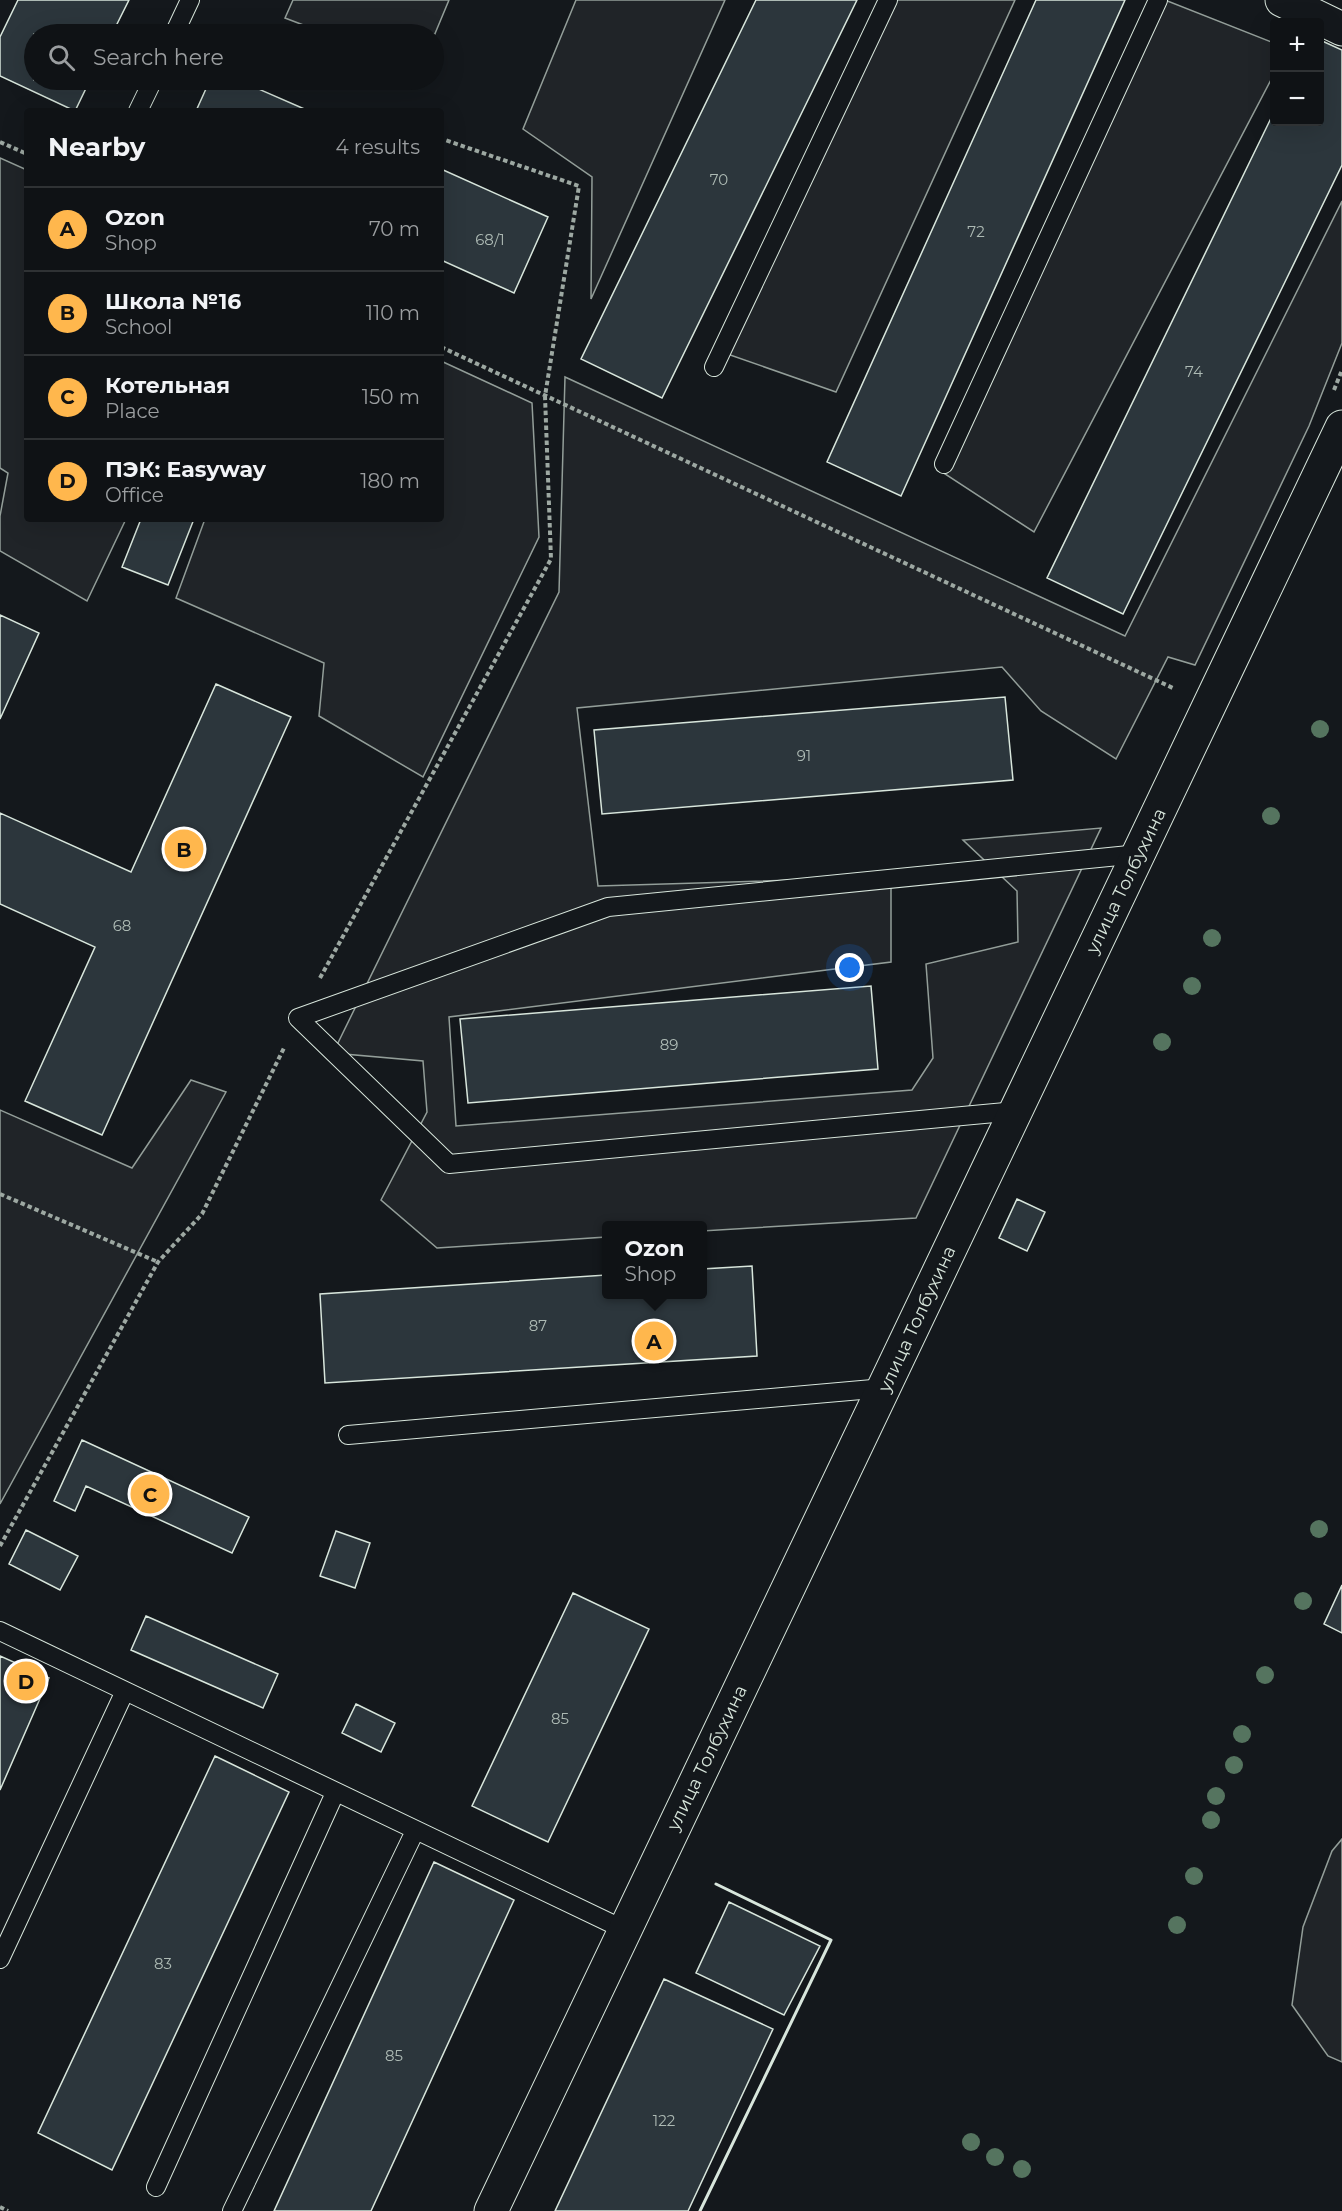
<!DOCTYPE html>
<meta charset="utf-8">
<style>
:root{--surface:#0f1215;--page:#1d2022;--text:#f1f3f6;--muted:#9b9ea0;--line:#2f3234;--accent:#ffb74d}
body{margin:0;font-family:Montserrat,sans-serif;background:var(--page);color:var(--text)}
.controls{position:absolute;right:18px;top:18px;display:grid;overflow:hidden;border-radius:6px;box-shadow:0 6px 24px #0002}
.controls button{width:54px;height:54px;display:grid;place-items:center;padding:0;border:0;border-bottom:2px solid var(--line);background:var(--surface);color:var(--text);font:30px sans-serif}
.you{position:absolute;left:850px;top:968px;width:21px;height:21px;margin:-15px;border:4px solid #fff;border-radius:50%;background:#1a73e8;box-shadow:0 0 0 9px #1a73e833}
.badge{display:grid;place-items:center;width:39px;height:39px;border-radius:50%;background:var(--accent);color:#111;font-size:20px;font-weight:700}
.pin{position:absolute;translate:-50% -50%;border:3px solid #fff;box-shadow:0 2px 6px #0006}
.popup{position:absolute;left:602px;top:1221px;width:105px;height:78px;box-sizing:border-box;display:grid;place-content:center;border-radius:6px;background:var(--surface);filter:drop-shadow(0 2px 4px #0005);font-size:20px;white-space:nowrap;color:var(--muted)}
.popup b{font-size:22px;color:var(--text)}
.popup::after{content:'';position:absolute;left:50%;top:100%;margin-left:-12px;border:12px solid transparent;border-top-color:var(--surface)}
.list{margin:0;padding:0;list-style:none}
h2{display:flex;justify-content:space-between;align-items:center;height:78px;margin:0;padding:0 24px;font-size:26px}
h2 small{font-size:20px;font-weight:400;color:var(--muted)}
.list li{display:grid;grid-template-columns:39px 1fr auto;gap:18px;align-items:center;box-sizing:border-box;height:84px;padding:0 24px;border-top:2px solid var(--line)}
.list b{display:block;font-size:22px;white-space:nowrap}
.list p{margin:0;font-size:20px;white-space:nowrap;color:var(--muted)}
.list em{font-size:20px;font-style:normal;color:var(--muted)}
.icon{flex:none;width:33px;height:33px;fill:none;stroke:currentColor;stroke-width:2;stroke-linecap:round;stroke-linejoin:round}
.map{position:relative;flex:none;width:1342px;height:2211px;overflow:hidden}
.search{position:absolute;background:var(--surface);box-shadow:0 6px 24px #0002;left:24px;top:24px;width:420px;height:66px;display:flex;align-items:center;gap:15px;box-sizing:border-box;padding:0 21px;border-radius:33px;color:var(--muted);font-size:22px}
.panel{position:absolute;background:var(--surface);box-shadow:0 6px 24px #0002;left:24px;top:108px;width:420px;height:414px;border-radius:6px}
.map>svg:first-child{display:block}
.green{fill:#202428;stroke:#939e99;stroke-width:1.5}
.building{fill:#2c363c;stroke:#d8e6dc;stroke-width:1.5}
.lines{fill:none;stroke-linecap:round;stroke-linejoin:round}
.service-casing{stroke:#d8e6dc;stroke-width:20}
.tertiary-casing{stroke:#d8e6dc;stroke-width:35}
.path{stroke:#9da8a2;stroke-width:4;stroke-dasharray:4.5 3;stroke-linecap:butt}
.service{stroke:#14181c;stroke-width:18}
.tertiary{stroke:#14181c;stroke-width:33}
.wall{stroke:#d8e6dc;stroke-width:3}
.tree{fill:#55745f}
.labels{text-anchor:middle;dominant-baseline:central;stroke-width:4.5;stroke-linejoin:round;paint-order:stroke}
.number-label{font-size:15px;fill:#adbab4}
.street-label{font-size:18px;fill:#d8e6dc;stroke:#14181c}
</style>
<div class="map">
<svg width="1342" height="2211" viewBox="0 0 1342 2211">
<rect width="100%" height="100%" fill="#14181c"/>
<path class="green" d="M293,0H449L434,36V34H327L285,18Z
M576,0H725L591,299L592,177L523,129Z
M881,0H1015L836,392L713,349Z
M1165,0L1274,43V74L1034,532L942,472Z
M0,158L27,170V519H126L87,601L0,551V516L8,473L0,468Z
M1342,201V343L1309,426L1195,665L1168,657L1116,759L1041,711L1002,667L577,708L598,886L891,877V962L449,1017L456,1126L912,1090L933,1058L926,964L1018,942L1017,891L963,840L1101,828L916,1218L702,1231V1226H606V1237L437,1248L381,1200L427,1112L423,1061L333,1053L559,592L565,377L1125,636Z
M441,361L532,403L539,537L423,777L319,716L324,663L176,598L205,519H441Z
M191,1080L226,1092L0,1504V1110L132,1168Z
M1342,1839V2062L1328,2056L1292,2005L1303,1927L1332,1851Z"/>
<path class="building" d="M18,0H129L112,34H34V80H90L75,111L0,76V37Z
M756,0H857L662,398L581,359Z
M1036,0H1125L901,496L827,462Z
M1320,40L1342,50V165L1123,614L1047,578L1274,112V122H1320Z
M210,80H238L309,111H196Z
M441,169L548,217L514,293L441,260Z
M141,519H194L168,585L122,567Z
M0,615L39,633L0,719Z
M216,684L291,717L102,1135L25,1101L95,947L0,904V813L131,872Z
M1005,697L1013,780L602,814L594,730Z
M871,986L878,1069L468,1103L460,1019Z
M1017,1199L1045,1212L1027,1251L999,1238Z
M752,1266L757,1356L325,1383L320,1294L606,1275V1294H702V1269Z
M82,1440L249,1517L232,1553L86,1486L75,1511L54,1501Z
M26,1530L78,1556L60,1590L9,1564Z
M336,1531L370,1543L355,1588L320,1576Z
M1342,1585V1633L1324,1624Z
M573,1593L649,1629L548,1842L472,1806Z
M146,1616L278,1674L263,1708L131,1650Z
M0,1656L49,1678L0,1790Z
M356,1704L395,1723L381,1752L342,1733Z
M215,1756L289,1792L112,2170L38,2133Z
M434,1862L514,1900L371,2211H274Z
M729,1902L820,1946L784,2015L696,1973Z
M664,1979L773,2029L688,2211H555Z"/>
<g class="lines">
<defs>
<path id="service" d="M174,34L190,0
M138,111L153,80
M714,367L888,0
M944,464L1158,0
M1016,1111L449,1164L298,1018L608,907L1139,854
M348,1435L884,1388
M0,1631L625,1930
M0,1959L125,1691
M156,2187L335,1793
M232,2211L415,1831"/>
<path id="tertiary" d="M1282,0L1342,29
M491,2211L1342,427"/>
</defs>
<use href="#service" class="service-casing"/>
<use href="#tertiary" class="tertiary-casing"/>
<path class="path" d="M0,142L27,154
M441,347L1175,689
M1334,390L1342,370
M320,978L551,559L545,396L579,186L445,140
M0,1194L158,1262
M0,1546L158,1262L202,1214L285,1046
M0,2207L8,2211"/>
<use href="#service" class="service"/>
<use href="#tertiary" class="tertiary"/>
<path class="wall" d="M700,2211L831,1940L716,1884"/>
</g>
<g class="tree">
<circle cx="1320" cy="729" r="9"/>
<circle cx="1271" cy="816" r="9"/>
<circle cx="1212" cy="938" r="9"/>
<circle cx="1192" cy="986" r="9"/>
<circle cx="1162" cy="1042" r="9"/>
<circle cx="1319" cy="1529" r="9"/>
<circle cx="1303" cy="1601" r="9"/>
<circle cx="1265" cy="1675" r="9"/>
<circle cx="1242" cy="1734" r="9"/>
<circle cx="1234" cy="1765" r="9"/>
<circle cx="1216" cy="1796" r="9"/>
<circle cx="1211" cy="1820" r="9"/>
<circle cx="1194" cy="1876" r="9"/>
<circle cx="1177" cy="1925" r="9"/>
<circle cx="971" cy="2142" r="9"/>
<circle cx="995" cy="2157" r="9"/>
<circle cx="1022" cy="2169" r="9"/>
</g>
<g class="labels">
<g class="number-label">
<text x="719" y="179">70</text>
<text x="976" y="231">72</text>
<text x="490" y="239">68/1</text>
<text x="1194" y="371">74</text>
<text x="804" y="755">91</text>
<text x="122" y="925">68</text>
<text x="669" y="1044">89</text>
<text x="538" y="1325">87</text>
<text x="560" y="1718">85</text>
<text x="163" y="1963">83</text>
<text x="394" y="2055">85</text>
<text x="664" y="2120">122</text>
</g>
<g class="street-label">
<text transform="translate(1126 881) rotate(-64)">улица Толбухина</text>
<text transform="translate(917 1319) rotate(-65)">улица Толбухина</text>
<text transform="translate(707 1758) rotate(-64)">улица Толбухина</text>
</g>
</g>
</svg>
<div class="controls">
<button>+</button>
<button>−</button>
</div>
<div class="you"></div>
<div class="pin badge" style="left:654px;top:1341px">A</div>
<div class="popup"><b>Ozon</b>Shop</div>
<div class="pin badge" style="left:184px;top:849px">B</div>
<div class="pin badge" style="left:150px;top:1494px">C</div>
<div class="pin badge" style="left:26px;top:1681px">D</div>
<div class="search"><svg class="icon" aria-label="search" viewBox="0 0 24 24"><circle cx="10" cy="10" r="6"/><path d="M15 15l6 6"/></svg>Search here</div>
<section class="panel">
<h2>Nearby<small>4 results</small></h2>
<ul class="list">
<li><span class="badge">A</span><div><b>Ozon</b><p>Shop</p></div><em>70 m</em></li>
<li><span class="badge">B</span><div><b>Школа №16</b><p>School</p></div><em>110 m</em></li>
<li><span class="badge">C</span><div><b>Котельная</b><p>Place</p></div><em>150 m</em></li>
<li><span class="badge">D</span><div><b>ПЭК: Easyway</b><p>Office</p></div><em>180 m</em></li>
</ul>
</section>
</div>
